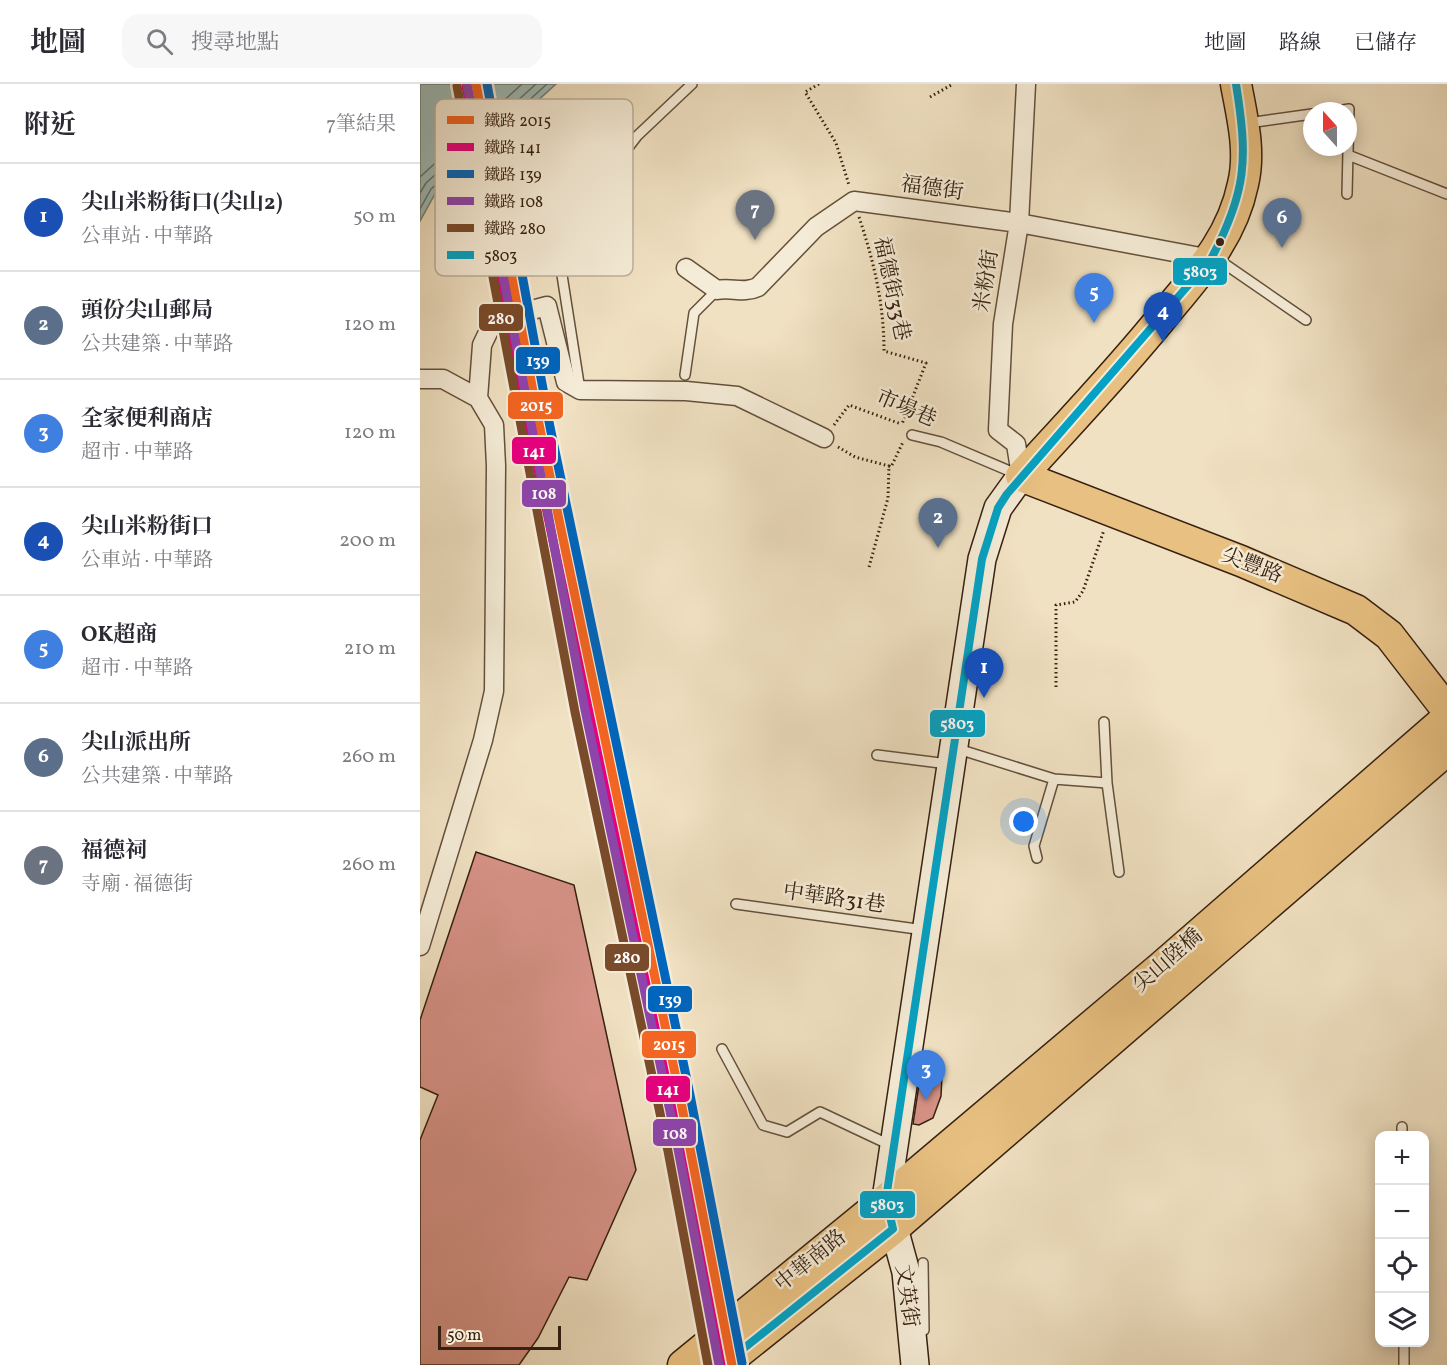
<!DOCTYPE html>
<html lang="zh-TW">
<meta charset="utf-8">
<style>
:root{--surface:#fff;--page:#f7f7f7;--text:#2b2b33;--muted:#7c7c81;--line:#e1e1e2;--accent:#0b8043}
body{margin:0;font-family:Vollkorn,"Noto Serif TC",serif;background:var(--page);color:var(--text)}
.controls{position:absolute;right:18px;bottom:18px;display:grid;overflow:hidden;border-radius:12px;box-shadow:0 3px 15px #0003}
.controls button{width:54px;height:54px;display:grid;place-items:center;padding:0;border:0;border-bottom:2px solid var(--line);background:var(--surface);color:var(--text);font:30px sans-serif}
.compass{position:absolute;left:883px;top:18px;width:54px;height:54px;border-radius:50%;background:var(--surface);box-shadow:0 3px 15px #0003;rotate:339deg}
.scale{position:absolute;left:18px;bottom:15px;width:123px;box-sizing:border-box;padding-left:6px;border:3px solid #362010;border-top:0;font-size:16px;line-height:21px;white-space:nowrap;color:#362010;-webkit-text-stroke:4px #f5ecd7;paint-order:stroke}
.you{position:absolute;left:604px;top:738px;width:21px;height:21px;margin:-15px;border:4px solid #fff;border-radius:50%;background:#1a73e8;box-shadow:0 0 0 9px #1a73e833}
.badge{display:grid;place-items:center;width:39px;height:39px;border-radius:50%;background:var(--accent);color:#fff;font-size:20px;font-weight:700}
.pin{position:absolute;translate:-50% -50px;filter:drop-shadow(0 2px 3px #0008)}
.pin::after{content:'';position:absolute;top:32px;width:21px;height:18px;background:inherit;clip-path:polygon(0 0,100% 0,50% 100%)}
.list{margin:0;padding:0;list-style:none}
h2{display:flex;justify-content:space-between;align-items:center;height:78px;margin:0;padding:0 24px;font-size:26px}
h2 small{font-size:20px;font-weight:400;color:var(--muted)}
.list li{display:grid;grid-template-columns:39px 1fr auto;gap:18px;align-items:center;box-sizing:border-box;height:108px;padding:0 24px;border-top:2px solid var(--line)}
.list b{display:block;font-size:22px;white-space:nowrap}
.list p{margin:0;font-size:20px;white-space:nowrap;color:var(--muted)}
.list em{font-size:20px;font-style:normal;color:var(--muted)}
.icon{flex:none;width:33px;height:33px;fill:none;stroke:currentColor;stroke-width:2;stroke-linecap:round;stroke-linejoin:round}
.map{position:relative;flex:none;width:1027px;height:1281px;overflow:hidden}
header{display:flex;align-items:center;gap:36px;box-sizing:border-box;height:84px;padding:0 30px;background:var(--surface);border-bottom:2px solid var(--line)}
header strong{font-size:28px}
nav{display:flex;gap:33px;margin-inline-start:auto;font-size:21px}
.search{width:420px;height:54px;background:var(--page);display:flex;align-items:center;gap:15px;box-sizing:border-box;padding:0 21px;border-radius:18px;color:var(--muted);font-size:22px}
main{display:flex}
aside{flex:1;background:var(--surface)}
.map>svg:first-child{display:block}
.water{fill:#9bbcb9;stroke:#737e75;stroke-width:1.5}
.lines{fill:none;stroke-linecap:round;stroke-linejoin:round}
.shore{stroke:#686e64;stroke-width:1.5}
.building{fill:#d69286;stroke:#362010;stroke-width:1.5}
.lane-casing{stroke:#64503c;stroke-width:12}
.street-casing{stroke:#64503c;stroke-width:21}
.secondary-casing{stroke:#362010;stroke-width:30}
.primary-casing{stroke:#362010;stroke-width:33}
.path{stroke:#362010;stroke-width:3;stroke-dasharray:1.5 3;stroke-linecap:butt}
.lane{stroke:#f5ecd7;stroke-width:9}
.street{stroke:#f5ecd7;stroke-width:18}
.secondary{stroke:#f5ecd7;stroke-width:27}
.primary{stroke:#e8c081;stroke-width:30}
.bus-1-casing{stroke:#f5ecd7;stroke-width:12}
.bus-1{stroke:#03a2c4;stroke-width:8}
.rail-1-casing{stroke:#f5ecd7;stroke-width:14}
.rail-2-casing{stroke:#f5ecd7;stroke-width:14}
.rail-3-casing{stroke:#f5ecd7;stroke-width:14}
.rail-4-casing{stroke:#f5ecd7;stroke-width:14}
.rail-5-casing{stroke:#f5ecd7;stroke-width:14}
.rail-1{stroke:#f26522;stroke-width:9}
.rail-2{stroke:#e5007d;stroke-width:9}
.rail-3{stroke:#0065bd;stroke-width:9}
.rail-4{stroke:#8e44ad;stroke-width:9}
.rail-5{stroke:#7a4b2a;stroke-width:9}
.bus-dot{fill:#362010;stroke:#f5ecd7;stroke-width:2}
.labels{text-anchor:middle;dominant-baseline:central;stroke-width:5;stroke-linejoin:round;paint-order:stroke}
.street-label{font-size:21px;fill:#362010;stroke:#f5ecd7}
.key{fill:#f5ecd7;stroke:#bcaf9b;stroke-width:1.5}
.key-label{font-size:16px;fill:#362010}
.line-badge{stroke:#f5ecd7;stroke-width:2}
.badge-label{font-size:16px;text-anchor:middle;font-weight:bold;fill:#fff}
</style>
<header>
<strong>地圖</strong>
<div class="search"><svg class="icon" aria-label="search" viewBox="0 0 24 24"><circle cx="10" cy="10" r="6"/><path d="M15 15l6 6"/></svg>搜尋地點</div>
<nav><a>地圖</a><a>路線</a><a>已儲存</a></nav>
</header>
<main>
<aside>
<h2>附近<small>7筆結果</small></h2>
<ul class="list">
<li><span class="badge" style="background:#1a4fb4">1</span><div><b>尖山米粉街口(尖山2)</b><p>公車站 · 中華路</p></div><em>50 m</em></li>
<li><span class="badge" style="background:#5c6f8a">2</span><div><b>頭份尖山郵局</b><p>公共建築 · 中華路</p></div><em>120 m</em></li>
<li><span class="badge" style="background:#3f7fe0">3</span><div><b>全家便利商店</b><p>超市 · 中華路</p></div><em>120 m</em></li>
<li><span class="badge" style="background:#1a4fb4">4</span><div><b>尖山米粉街口</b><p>公車站 · 中華路</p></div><em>200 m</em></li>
<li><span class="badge" style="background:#3f7fe0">5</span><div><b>OK超商</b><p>超市 · 中華路</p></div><em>210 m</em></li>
<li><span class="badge" style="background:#5c6f8a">6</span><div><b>尖山派出所</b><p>公共建築 · 中華路</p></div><em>260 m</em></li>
<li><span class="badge" style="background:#6b7280">7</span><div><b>福德祠</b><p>寺廟 · 福德街</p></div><em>260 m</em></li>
</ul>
</aside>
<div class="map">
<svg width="1027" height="1281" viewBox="0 0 1027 1281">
<rect width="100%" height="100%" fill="#f0e1c2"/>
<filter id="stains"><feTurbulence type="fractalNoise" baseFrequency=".00333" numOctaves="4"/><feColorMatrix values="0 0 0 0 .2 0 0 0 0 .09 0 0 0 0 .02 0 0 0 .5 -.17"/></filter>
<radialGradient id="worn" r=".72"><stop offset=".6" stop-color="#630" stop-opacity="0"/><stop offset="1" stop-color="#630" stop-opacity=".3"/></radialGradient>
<path class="water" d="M0,0H136L15,110L0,137Z"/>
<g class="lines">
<path class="shore" d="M0,93L102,0
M0,109L6,99L116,0
M0,125L11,105L127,0"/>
</g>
<path class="building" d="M56,768L154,801L216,1086L167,1196L149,1193L118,1254L99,1281H0V1056L18,1011L0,1003V936Z
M501,988L522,991L521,1012L513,1034L499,1041L493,1040Z"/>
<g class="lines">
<defs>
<path id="lane" d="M917,27L929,25L927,110
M828,39L892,30
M928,71L1027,110
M793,175L799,176L886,236
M265,291L274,229L297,206
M160,306L139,172L160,126L217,52L272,0
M492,351L521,358L599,391
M684,638L687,699
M535,664L634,695L687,699L699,788
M457,671L528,680
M617,774L614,762L634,695
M316,820L504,846
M302,965L343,1041L367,1048L400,1028L470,1061
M982,1043V1052
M503,1179L504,1246
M984,1258V1281"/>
<path id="street" d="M266,184L297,206C312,203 323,210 338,203L396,143L434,117L599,139L791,175
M0,295H23L58,314L74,341L76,382L74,607L63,656L0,862
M58,314L62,261L74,236L127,222L146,298L160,306L266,307L317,312L404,354
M601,392L596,360L578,346L583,240L599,139L606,0"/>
<path id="secondary" d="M495,1281L486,1188L466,1115L562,475L578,424L601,392"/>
<path id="primary" d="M816,0C822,33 831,67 823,100C812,154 778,190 744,231C699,287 649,339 601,392L821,477L936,526L969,551L1027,626
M263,1281L466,1115L741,883L1027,634
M303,1281L473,1145L1027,666"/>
</defs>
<use href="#lane" class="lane-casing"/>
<use href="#street" class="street-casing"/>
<use href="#secondary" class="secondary-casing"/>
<use href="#primary" class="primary-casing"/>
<path class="path" d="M399,0L385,8L416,59L429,101
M510,13L533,0
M439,133C454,178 464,220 464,267L506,279L482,340
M414,341L429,321L481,340
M418,363L435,373L469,382
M449,483L468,414L469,382L471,383L483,358
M636,603V521L655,518L663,507L684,446"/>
<use href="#lane" class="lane"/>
<use href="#street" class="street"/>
<use href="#secondary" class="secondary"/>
<use href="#primary" class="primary"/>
<defs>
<path id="bus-1" d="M303,1281L473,1145L466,1115L562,475L578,424L587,410L791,175C827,107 828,75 816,0"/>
</defs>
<use href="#bus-1" class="bus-1-casing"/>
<use href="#bus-1" class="bus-1"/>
<defs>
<path id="rail-1" d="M56,0L120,345L260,1013L312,1281"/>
<path id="rail-2" d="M46,2L110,347L250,1015L301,1281"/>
<path id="rail-3" d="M67,0L130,343L270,1011L322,1279"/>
<path id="rail-4" d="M47,0L165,626L258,1065L299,1281"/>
<path id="rail-5" d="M37,2L155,628L248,1067L288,1281"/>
</defs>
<use href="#rail-1" class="rail-1-casing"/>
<use href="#rail-2" class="rail-2-casing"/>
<use href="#rail-3" class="rail-3-casing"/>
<use href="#rail-4" class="rail-4-casing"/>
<use href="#rail-5" class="rail-5-casing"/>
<use href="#rail-1" class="rail-1"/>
<use href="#rail-2" class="rail-2"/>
<use href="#rail-3" class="rail-3"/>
<use href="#rail-4" class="rail-4"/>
<use href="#rail-5" class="rail-5"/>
</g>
<circle class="bus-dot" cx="800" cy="158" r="5"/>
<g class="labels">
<g class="street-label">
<text transform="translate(512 105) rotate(8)">福德街</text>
<text transform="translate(567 197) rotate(-81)">米粉街</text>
<text transform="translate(471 205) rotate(78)">福德街33巷</text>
<text transform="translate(486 325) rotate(23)">市場巷</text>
<text transform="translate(832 482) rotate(21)">尖豐路</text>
<text transform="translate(414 815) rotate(8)">中華路31巷</text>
<text transform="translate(748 877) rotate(-41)">尖山陸橋</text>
<text transform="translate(391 1177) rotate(-39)">中華南路</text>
<text transform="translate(486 1212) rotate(82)">文英街</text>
</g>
</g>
<rect x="15" y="15" width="198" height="177" rx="9" class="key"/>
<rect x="27" y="32" width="27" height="8" fill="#f26522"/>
<rect x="27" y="59" width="27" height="8" fill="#e5007d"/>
<rect x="27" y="86" width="27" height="8" fill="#0065bd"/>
<rect x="27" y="113" width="27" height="8" fill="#8e44ad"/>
<rect x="27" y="140" width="27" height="8" fill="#7a4b2a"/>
<rect x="27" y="167" width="27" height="8" fill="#03a2c4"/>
<g class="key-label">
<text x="64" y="42">鐵路 2015</text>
<text x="64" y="69">鐵路 141</text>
<text x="64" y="96">鐵路 139</text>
<text x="64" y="123">鐵路 108</text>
<text x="64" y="150">鐵路 280</text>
<text x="64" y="177">5803</text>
</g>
<g class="line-badge">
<rect x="752" y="173" width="56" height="29" rx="6" fill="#03a2c4"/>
<rect x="58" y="219" width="46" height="29" rx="6" fill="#7a4b2a"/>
<rect x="95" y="262" width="46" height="29" rx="6" fill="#0065bd"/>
<rect x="87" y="307" width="57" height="29" rx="6" fill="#f26522"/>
<rect x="91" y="352" width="46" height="29" rx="6" fill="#e5007d"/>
<rect x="101" y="395" width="46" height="29" rx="6" fill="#8e44ad"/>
<rect x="509" y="625" width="57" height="29" rx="6" fill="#03a2c4"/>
<rect x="184" y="859" width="46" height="29" rx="6" fill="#7a4b2a"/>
<rect x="227" y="901" width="46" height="28" rx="6" fill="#0065bd"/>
<rect x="221" y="946" width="56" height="29" rx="6" fill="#f26522"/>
<rect x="225" y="991" width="46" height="28" rx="6" fill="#e5007d"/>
<rect x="232" y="1034" width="45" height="29" rx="6" fill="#8e44ad"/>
<rect x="439" y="1106" width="57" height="29" rx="6" fill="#03a2c4"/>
</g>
<g class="badge-label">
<text x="780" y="193">5803</text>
<text x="81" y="240">280</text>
<text x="118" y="282">139</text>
<text x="116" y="327">2015</text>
<text x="114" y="373">141</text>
<text x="124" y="415">108</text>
<text x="537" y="645">5803</text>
<text x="207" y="879">280</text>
<text x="250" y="921">139</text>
<text x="249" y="966">2015</text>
<text x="248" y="1011">141</text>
<text x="255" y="1055">108</text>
<text x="467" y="1126">5803</text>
</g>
<rect width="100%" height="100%" filter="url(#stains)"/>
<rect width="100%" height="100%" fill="url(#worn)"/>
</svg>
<div class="controls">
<button>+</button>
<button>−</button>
<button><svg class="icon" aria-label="locate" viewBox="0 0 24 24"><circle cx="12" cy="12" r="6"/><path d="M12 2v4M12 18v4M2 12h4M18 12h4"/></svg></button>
<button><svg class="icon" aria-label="layers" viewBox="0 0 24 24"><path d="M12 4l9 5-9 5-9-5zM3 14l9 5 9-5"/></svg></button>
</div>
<svg class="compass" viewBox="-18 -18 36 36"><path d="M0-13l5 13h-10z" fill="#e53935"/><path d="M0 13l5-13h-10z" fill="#7c7c81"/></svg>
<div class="scale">50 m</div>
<div class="you"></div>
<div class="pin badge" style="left:564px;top:614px;background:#1a4fb4">1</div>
<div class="pin badge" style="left:518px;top:464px;background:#5c6f8a">2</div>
<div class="pin badge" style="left:506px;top:1016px;background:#3f7fe0">3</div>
<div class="pin badge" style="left:743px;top:258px;background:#1a4fb4">4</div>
<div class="pin badge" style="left:674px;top:239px;background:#3f7fe0">5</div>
<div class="pin badge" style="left:862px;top:164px;background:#5c6f8a">6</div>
<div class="pin badge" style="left:335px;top:156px;background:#6b7280">7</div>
</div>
</main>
